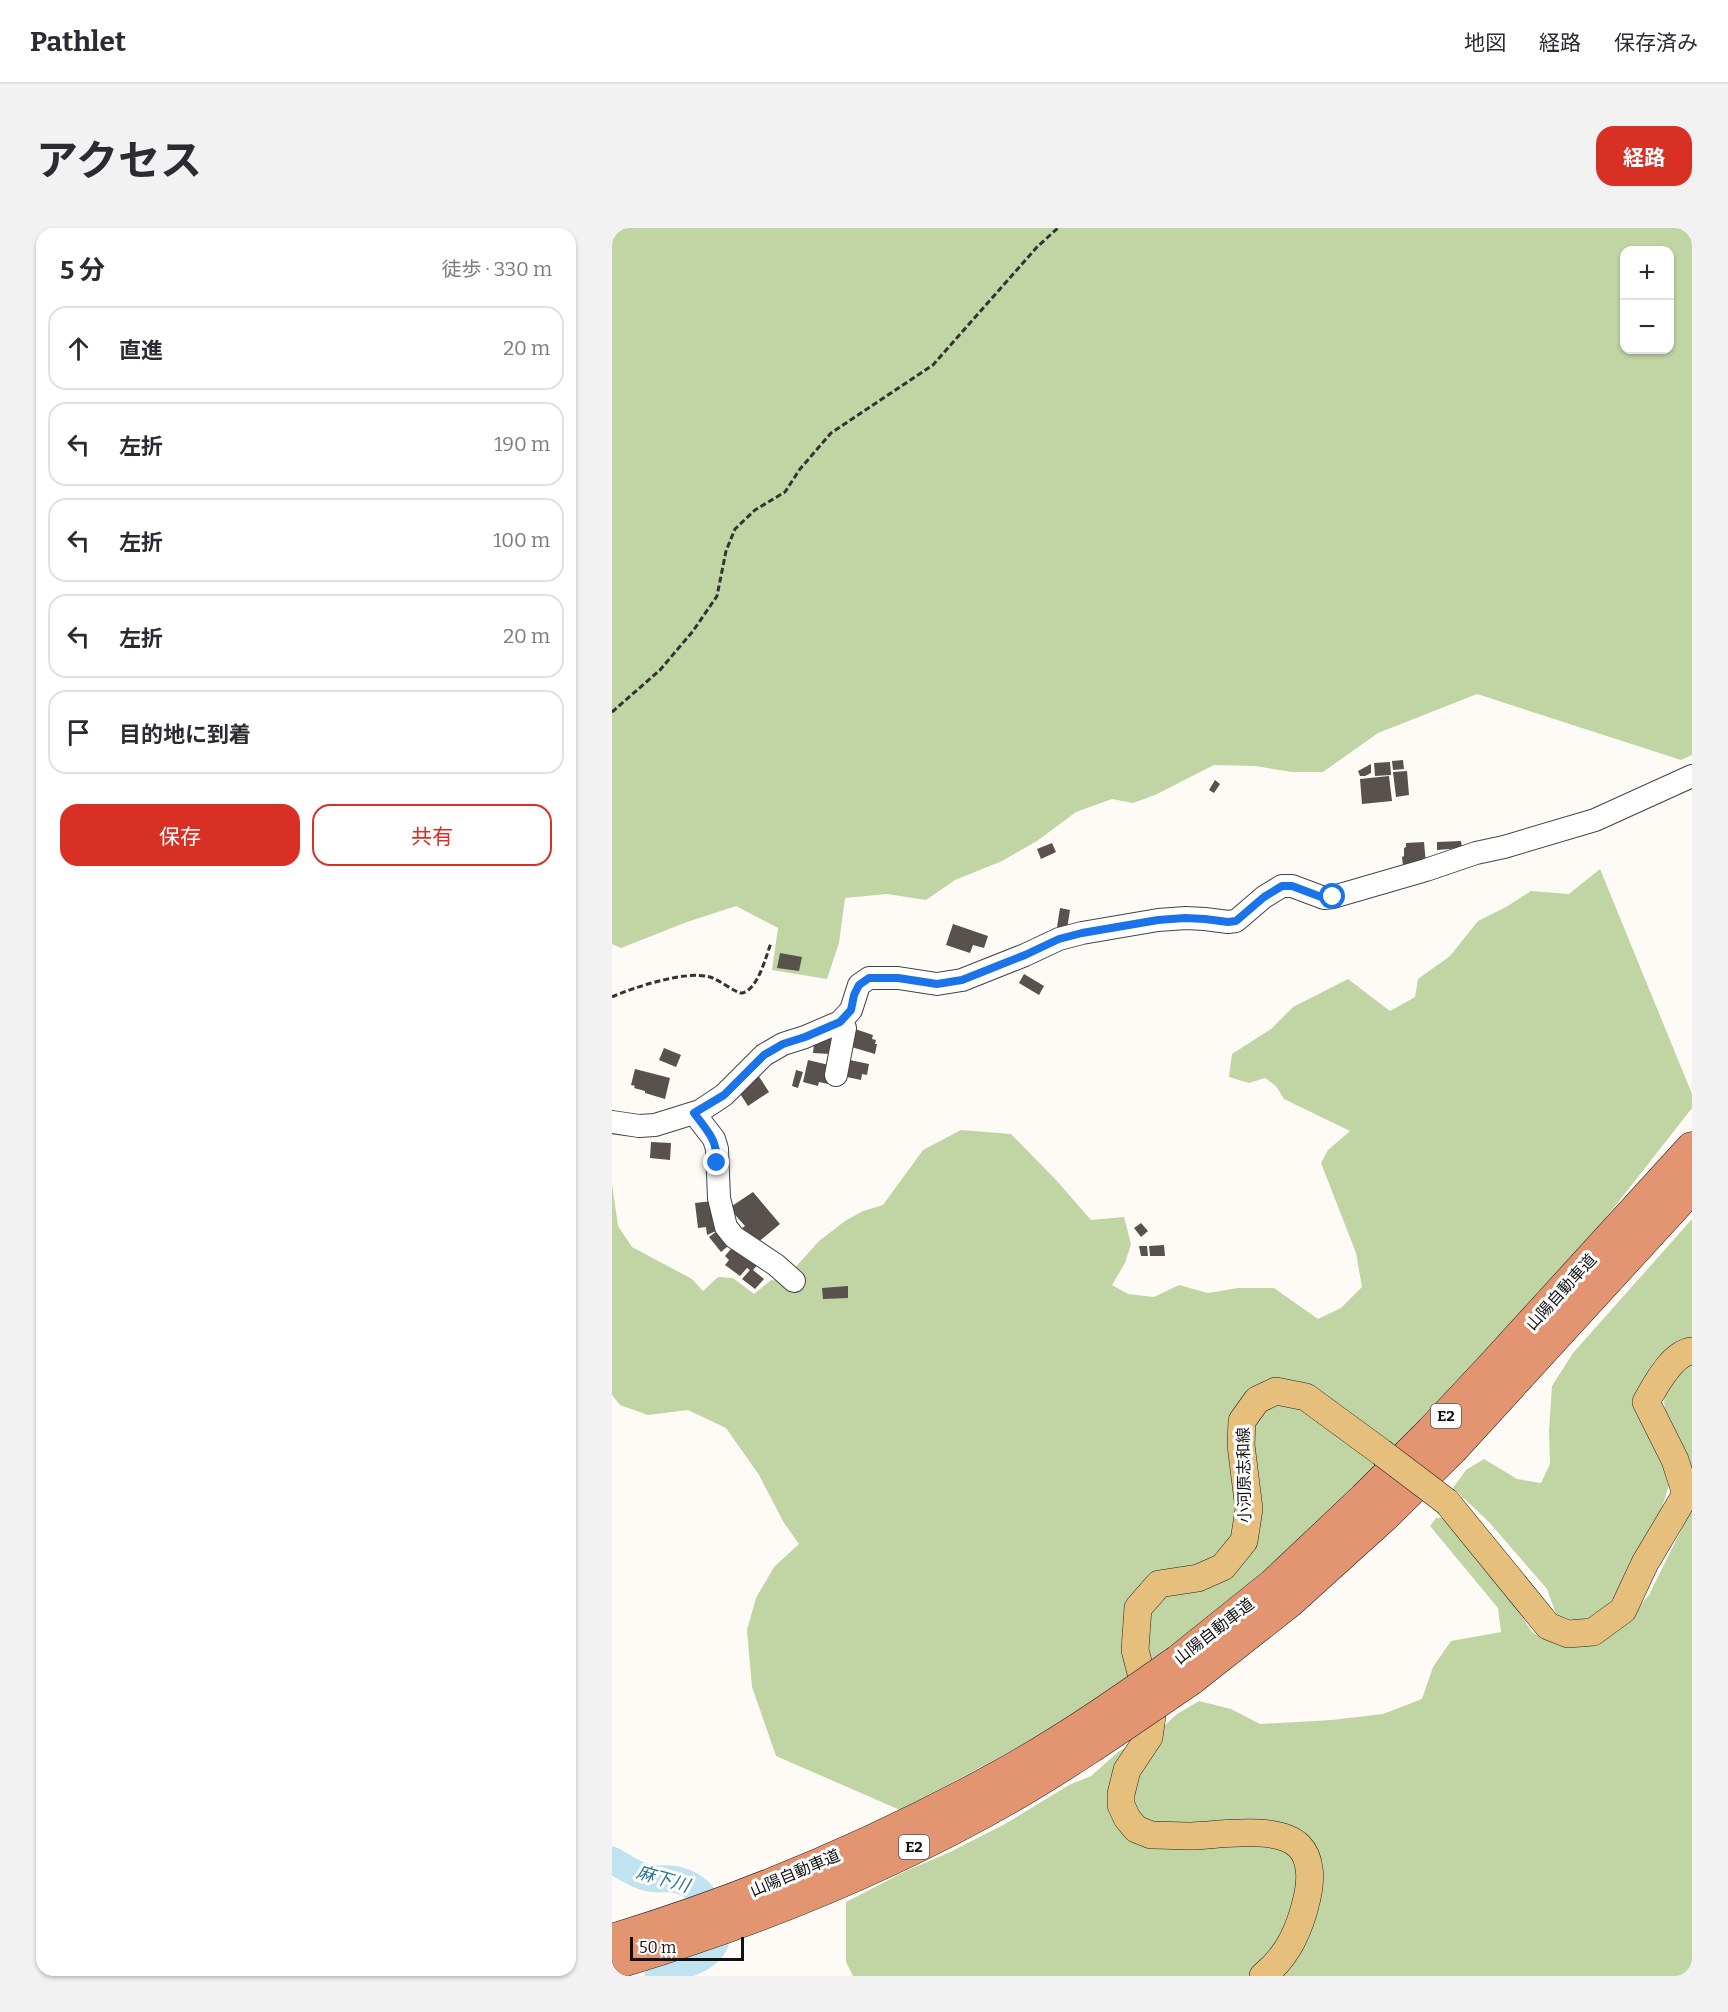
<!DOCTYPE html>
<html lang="ja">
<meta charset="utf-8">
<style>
:root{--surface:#fff;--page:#f2f2f3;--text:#2b2b33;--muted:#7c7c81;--line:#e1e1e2;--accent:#d93025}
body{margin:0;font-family:Bitter,"Noto Sans JP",serif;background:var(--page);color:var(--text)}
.controls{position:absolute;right:18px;top:18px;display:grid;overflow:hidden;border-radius:12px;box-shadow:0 2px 4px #0004}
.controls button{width:54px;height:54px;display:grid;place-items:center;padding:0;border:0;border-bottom:2px solid var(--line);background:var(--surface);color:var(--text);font:30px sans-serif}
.scale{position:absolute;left:18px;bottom:15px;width:114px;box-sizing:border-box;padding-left:6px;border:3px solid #111;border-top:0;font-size:16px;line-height:21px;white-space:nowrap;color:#111;-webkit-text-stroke:4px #fff;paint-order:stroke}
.stop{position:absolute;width:18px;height:18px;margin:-14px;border:4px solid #1a73e8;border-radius:50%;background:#fff}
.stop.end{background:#1a73e8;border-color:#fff;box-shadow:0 2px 6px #0008}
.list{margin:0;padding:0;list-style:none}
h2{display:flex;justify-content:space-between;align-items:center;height:78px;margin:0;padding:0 24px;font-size:26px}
h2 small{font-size:20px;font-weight:400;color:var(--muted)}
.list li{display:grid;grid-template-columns:39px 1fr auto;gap:18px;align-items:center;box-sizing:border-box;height:84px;margin:0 12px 12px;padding:0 12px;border:2px solid var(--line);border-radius:18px}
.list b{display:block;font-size:22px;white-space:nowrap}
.list em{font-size:20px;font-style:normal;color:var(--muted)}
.actions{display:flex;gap:12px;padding:18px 24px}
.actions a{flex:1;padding:14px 0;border:2px solid var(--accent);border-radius:18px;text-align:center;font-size:21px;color:var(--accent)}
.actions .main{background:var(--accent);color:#fff}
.icon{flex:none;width:33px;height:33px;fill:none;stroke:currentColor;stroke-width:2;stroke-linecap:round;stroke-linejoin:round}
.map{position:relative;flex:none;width:1080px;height:1748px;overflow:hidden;border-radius:18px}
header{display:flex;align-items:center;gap:36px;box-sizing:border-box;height:84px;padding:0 30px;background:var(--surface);border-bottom:2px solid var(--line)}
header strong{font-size:28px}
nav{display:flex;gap:33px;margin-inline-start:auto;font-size:21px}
.intro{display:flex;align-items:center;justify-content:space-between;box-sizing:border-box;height:144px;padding:0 36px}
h1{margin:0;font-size:42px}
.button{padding:15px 27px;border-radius:18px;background:var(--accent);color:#fff;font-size:21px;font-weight:700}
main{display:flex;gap:36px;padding:0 36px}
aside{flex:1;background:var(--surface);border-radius:18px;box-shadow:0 2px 4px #0004}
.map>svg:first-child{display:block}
.forest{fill:#c0d4a4;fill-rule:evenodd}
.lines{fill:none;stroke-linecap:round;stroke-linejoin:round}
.river{stroke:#c0e4ef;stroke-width:27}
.building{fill:#58514e}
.minor-casing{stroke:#444;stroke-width:24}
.major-casing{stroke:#222;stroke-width:28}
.highway-casing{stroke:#222;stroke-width:33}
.path{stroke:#333;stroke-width:3;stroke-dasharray:6 3;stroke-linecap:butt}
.minor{stroke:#fff;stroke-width:22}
.major{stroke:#e7bf7c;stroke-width:27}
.highway{stroke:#e29570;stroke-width:32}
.major-bridge-casing{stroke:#222;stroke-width:28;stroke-linecap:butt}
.highway-bridge-casing{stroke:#222;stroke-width:33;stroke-linecap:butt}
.major-bridge{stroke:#e7bf7c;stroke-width:27}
.highway-bridge{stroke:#e29570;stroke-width:32}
.route{stroke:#1a73e8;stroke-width:8}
.labels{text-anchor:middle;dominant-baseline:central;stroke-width:6;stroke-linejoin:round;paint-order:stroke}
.shield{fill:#fff;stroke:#585858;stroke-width:1.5}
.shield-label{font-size:15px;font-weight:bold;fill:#111}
.street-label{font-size:16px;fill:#111;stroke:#fff}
.water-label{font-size:18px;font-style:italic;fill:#297394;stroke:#fff}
</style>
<header>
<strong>Pathlet</strong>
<nav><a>地図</a><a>経路</a><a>保存済み</a></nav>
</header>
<div class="intro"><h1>アクセス</h1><a class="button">経路</a></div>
<main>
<aside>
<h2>5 分<small>徒歩 · 330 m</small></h2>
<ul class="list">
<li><svg class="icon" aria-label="ahead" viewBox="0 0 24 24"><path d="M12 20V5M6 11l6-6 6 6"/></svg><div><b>直進</b></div><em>20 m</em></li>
<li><svg class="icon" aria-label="left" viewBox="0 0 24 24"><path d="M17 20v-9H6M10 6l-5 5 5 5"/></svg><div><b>左折</b></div><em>190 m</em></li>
<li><svg class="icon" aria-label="left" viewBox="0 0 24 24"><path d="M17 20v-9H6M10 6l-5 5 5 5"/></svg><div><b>左折</b></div><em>100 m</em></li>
<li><svg class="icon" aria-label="left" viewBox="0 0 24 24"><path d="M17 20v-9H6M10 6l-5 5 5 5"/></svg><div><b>左折</b></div><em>20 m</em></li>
<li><svg class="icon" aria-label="arrive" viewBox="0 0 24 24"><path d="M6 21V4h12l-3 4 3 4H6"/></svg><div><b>目的地に到着</b></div></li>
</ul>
<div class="actions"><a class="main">保存</a><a>共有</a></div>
</aside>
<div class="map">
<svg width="1080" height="1748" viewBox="0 0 1080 1748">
<rect width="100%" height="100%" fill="#fefbf6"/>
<path class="forest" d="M0,0H1080V527L1069,532L865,466L766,505L711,544H680L643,538L602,537L543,567L521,575L500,571L464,584L425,613L390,633L343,652L314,672L275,666L233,670L227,715L215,751L160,742L166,700L124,678L75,694L9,720L0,716ZM1012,22H1058V122H1012Z
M988,641L1080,866V880L859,1162L785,1236L562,1419L433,1505L288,1582L164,1528L140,1459L135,1402L144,1370L162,1339L187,1316L172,1295L147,1247L114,1200L76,1182L36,1187L8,1177L0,1167V956L6,998L20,1019L80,1051L91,1063L106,1049L121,1050L142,1066L159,1052L171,1053L207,1013L233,993L251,983L271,977L311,922L349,902L399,906L445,953L479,992L512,989L519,1016L513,1035L500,1057L516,1066L542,1069L567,1057L596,1065L626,1060H662L706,1091L729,1080L750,1059L744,1025L709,935L716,922L738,903L672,871L664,858L653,850L637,855L617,849L620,826L659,801L681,779L736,751L778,783L803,769L806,751L838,728L866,693L894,679L919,663L957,666Z
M1080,991V1111L1068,1114L1043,1132L1028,1159L1051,1228L1057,1257L1049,1283L1008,1363L988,1386L965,1394L944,1386L935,1361L877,1294L841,1260L854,1242L872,1231L905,1251L929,1255L938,1236L937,1203L940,1158L961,1125Z
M1080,1136V1243C1074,1213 1037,1183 1059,1152C1066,1141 1067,1140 1080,1136Z
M1080,1280V1748H241L234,1734V1674L294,1643L336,1625L393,1596L457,1557L479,1548L506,1524L553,1497L565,1486L587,1473L619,1481L648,1496L720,1492L771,1486L810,1471L821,1439L839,1413L889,1404L886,1380L818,1298L824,1290H835L887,1355L921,1405L948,1418L982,1415L1011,1397L1037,1367Z"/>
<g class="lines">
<path class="river" d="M0,1632C11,1638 22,1646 33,1649C43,1653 55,1649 66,1652C89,1658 100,1676 105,1699C107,1710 102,1721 93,1727C82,1736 60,1740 46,1748"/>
</g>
<path class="building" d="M791,532L792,541L781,542L780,533Z
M778,534L779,547L763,548L762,535Z
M759,536V545L753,548H748L746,543Z
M795,543L797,567L784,569L781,544Z
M777,548L780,573L750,576L748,551Z
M603,552L608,556L602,565L597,562Z
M849,613L850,620L825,622V614Z
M812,614L814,636L791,638L790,629L792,628V620L794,619V615Z
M440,615L444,624L429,631L425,621Z
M448,680L458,682L455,701L445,699Z
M341,696L376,708L372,720L361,717L358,725L334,717Z
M168,725L190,729L187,743L165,740Z
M412,746L432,758L427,767L407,755Z
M240,800L261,807L260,811L264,812L263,816H265L263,826L236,818Z
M203,807L223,808L218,826L201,825Z
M52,820L69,827L64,839L47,832Z
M233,831L257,836L255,847L250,846L249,852L230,848Z
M196,832L217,837L220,840L216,856L207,854L206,858L191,854Z
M23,841L58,850L53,871L33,865V863L22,860L23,858L19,857Z
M184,842L191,844L186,860L180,858Z
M146,847L157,864L136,878L125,861Z
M39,914L59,915L58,932L38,930Z
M141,964L168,996L144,1016L130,1000L133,998L117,980Z
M100,973L104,1003L95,1007L94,999L86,1000L83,975Z
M529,995L536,1003L529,1009L522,1000Z
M109,1000L121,1014L109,1024L97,1009Z
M124,1015L148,1034L141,1042L152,1051L143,1061L130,1051L138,1042L135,1040L128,1048L113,1037L117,1032L113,1028Z
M552,1017L553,1028H538L537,1018Z
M527,1018H535L536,1028H529Z
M236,1058V1070L211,1071L210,1060Z"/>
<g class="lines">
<defs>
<path id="minor" d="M224,847L233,800L228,794
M82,885L102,911L105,921L107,970L114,999L122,1009L164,1037L182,1053
M0,894L27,898L43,897L88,883L112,867L152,827L171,816L193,809L228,794L239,782L247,757L257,750H286L325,756L350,752L413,727L447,711L470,705L546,692L574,690L593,691L616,694L624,693L652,669L670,658H680L712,670L721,669L814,642L864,625L892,619L983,592L1080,548"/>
<path id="major" d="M835,1274L936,1398L956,1406L981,1404L1011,1382L1033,1335L1074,1266L1063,1232L1034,1174C1043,1158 1060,1125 1080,1123
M651,1748C676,1728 688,1701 695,1670C699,1654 700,1631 687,1618C666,1597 608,1607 580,1608C566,1608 553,1607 539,1607L524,1601L515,1590L509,1577V1566L515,1542L537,1509L540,1488L523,1422L526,1380L547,1356L586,1350L611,1339L632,1313L637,1281L629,1217L630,1193L645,1172L664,1163L694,1169L769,1224"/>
<path id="highway" d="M566,1433L662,1356L753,1270L819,1204L879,1140L1080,920
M579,1451L678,1373L772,1288L840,1221L1080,959"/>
</defs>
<use href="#minor" class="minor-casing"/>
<use href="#major" class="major-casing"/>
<use href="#highway" class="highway-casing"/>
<path class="path" d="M0,484L48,442L81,403L105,368L114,323L123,301L143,282L173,264L188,241L219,205L321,137L426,18L446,0
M0,769C22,759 75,742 98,749C106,751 125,766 130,765C146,762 154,728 159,715"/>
<use href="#minor" class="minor"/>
<use href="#major" class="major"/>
<use href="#highway" class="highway"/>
<defs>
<path id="major-bridge" d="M769,1224L835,1274"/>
<path id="highway-bridge" d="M0,1712C135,1671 267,1615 390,1547C452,1513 509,1473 566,1433
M0,1736C139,1695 275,1640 400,1568C462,1532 520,1491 579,1451"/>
</defs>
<use href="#major-bridge" class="major-bridge-casing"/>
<use href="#highway-bridge" class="highway-bridge-casing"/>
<use href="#major-bridge" class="major-bridge"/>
<use href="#highway-bridge" class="highway-bridge"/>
</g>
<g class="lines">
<path class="route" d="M105,935C105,911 96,904 82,885L112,867L152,827L171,816L193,809L228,794L239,782L242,767L247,757L257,750H286L325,756L350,752L413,727L447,711L470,705L546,692L573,690L593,691L616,694L624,693L652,669L670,658H680L712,670L721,669"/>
</g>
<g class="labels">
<g class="shield">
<rect x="819" y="1176" width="30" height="24" rx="4.5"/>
<rect x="287" y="1607" width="30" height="24" rx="4.5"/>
</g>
<g class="shield-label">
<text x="834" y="1188">E2</text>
<text x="302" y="1619">E2</text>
</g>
<g class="street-label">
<text transform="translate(949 1064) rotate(-48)">山陽自動車道</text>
<text transform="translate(632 1247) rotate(-91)">小河原志和線</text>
<text transform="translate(602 1403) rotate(-38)">山陽自動車道</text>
<text transform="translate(183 1645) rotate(-23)">山陽自動車道</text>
</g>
<g class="water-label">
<text transform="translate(51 1651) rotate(16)">麻下川</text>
</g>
</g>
</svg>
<div class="controls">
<button>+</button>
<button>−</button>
</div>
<div class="scale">50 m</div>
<div class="stop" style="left:721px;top:669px"></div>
<div class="stop end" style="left:105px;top:935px"></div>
</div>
</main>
